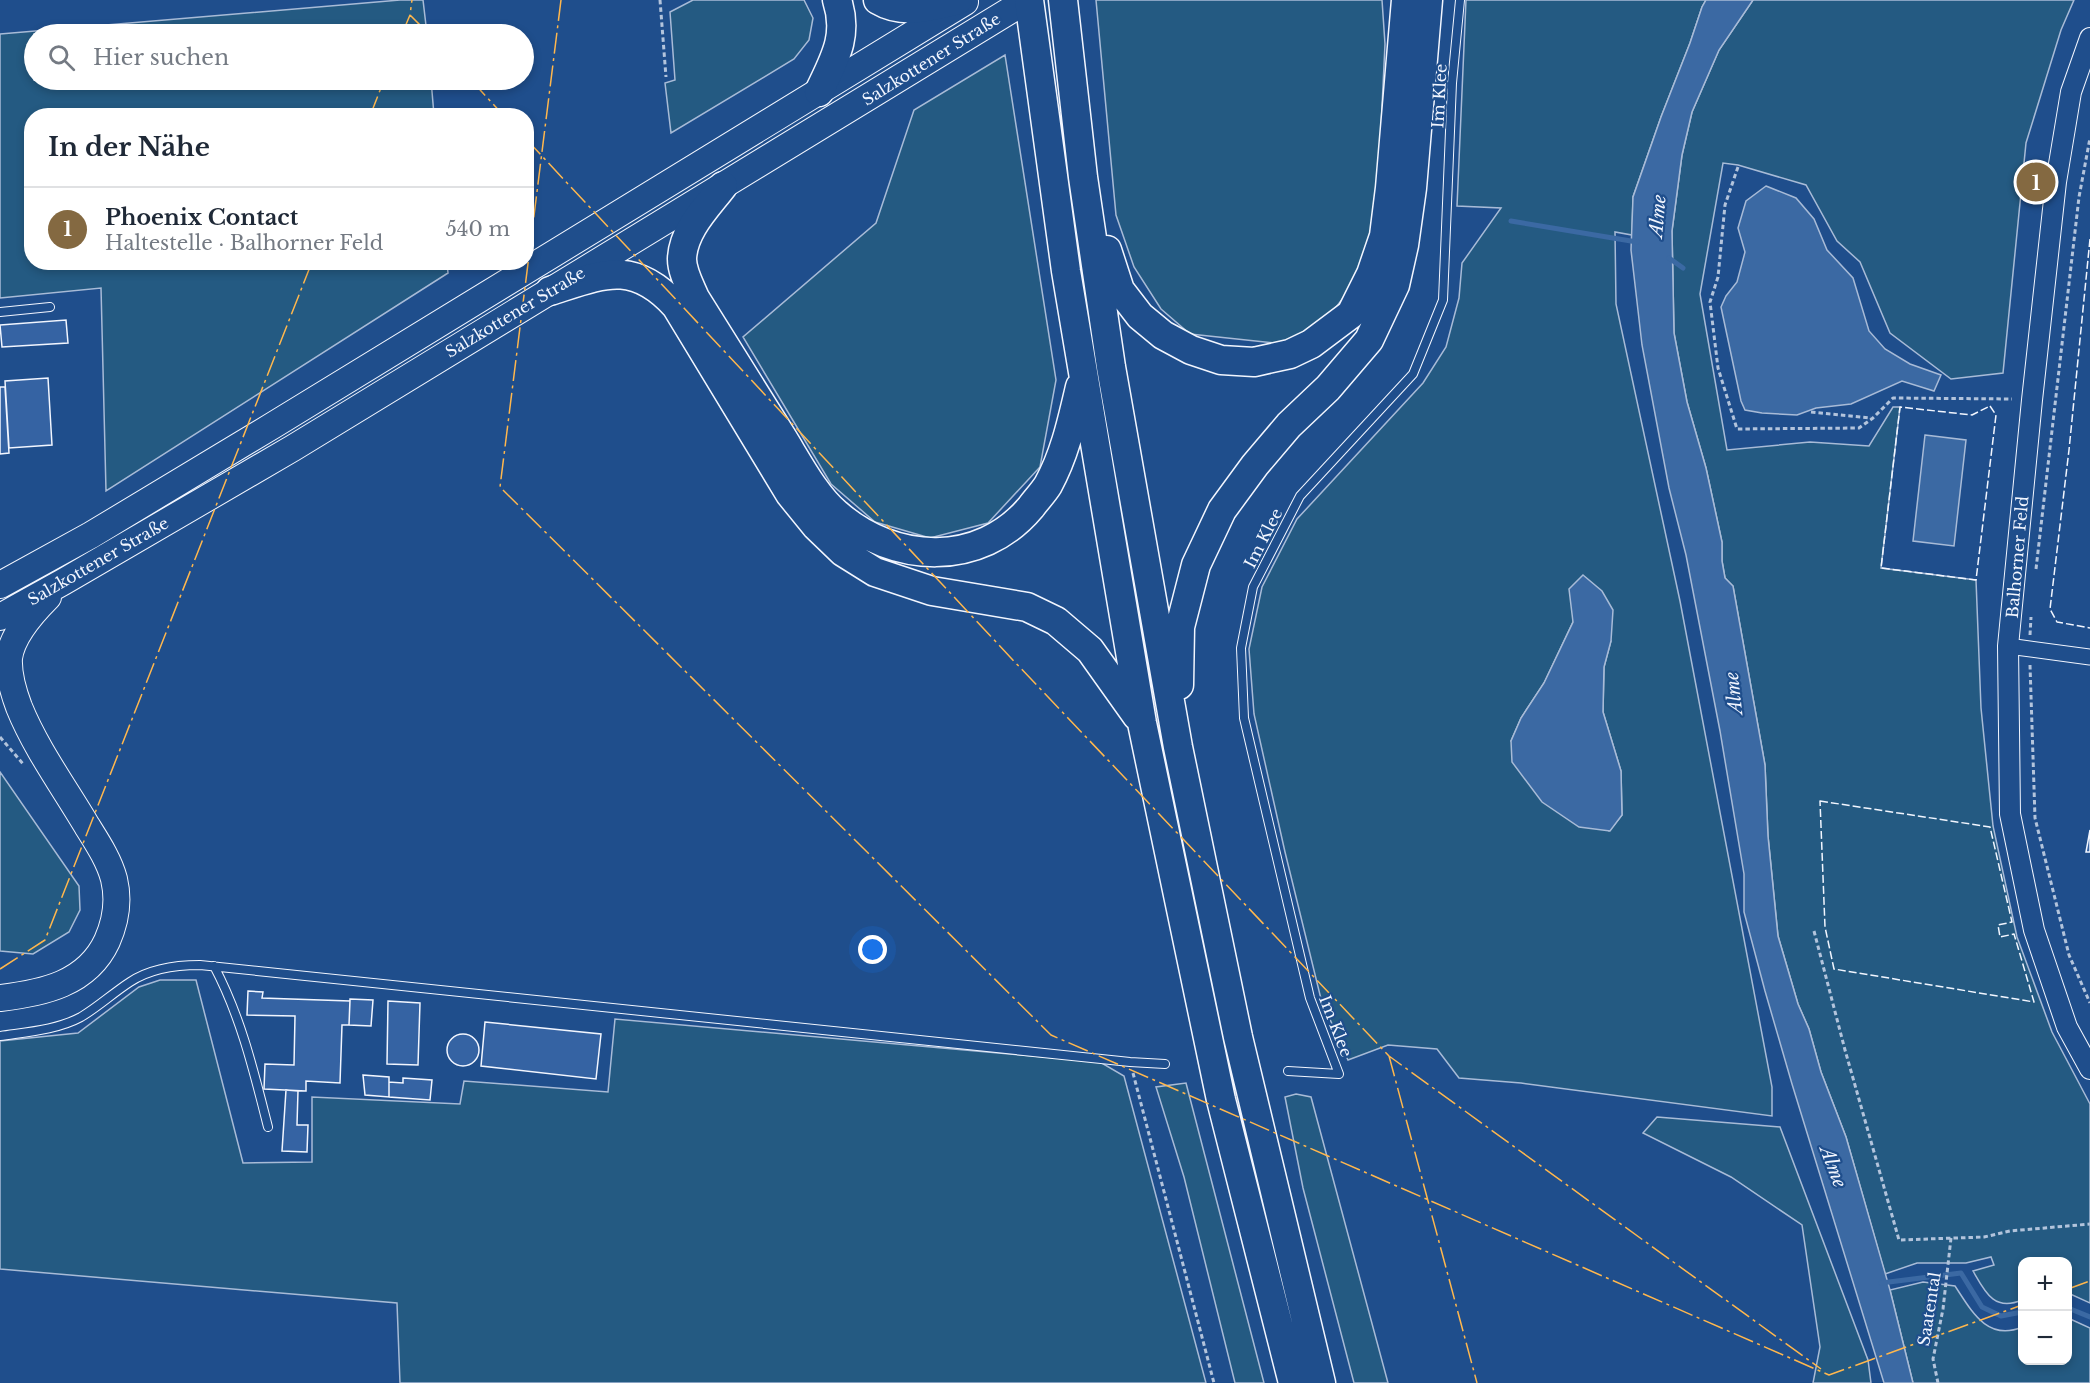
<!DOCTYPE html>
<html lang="de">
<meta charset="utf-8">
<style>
:root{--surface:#fff;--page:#f2f2f3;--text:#1f2937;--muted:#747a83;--line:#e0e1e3;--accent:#846941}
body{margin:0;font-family:"Libre Baskerville",serif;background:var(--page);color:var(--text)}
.controls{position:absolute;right:18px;bottom:18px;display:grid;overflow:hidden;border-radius:12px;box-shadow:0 3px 9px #0003}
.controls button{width:54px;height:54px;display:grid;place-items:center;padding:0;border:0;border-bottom:2px solid var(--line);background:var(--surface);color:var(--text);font:30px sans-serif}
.you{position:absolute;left:873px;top:950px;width:21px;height:21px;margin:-15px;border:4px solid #fff;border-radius:50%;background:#1a73e8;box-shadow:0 0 0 9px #1a73e833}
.badge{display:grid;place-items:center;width:39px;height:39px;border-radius:50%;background:var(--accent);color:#fff;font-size:20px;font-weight:700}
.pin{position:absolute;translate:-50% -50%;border:3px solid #fff;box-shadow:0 2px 6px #0006}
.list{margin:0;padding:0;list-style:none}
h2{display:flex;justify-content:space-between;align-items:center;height:78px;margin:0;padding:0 24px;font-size:26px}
h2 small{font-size:20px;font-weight:400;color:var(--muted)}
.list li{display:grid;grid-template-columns:39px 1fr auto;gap:18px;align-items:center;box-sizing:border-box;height:84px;padding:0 24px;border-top:2px solid var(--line)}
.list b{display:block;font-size:22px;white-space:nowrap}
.list p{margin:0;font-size:20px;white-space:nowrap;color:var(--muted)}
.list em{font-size:20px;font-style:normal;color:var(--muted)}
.icon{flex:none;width:33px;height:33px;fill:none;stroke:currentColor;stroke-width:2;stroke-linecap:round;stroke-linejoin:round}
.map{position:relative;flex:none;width:2090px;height:1383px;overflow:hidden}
.search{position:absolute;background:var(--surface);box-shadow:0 3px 9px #0003;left:24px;top:24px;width:510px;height:66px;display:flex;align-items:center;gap:15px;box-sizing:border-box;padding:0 21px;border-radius:33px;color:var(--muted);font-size:22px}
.panel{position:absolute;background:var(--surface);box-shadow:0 3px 9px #0003;left:24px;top:108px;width:510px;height:162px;border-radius:24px}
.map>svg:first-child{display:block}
.green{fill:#245a82;stroke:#a8bbd7;stroke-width:1.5;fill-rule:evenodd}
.water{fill:#3b69a3;stroke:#a8bbd7;stroke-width:1.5}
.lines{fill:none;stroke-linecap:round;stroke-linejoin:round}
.stream{stroke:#3b69a3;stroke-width:5}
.building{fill:#3563a3;stroke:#f2f6ff;stroke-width:1.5}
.service-casing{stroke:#f2f6ff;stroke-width:10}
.minor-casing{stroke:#f2f6ff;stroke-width:17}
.tertiary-casing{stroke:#f2f6ff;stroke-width:22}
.trunk-casing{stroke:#f2f6ff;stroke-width:28}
.motorway-casing{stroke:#f2f6ff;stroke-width:31}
.path{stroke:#b3c4dc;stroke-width:3;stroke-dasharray:4.5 3;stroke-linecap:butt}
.service{stroke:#1f4e8c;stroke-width:8}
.minor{stroke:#1f4e8c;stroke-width:15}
.tertiary{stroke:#1f4e8c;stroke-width:20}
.trunk{stroke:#1f4e8c;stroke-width:26}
.motorway{stroke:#1f4e8c;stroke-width:28}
.fence{stroke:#f2f6ff;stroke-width:1.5;stroke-dasharray:8 3;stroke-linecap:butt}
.power{stroke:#ffb74d;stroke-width:1.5;stroke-dasharray:21 4.5 3 4.5;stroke-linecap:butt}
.labels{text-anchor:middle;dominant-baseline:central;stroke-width:4.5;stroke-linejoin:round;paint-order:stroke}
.street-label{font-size:16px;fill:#f2f6ff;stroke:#1f4e8c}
.water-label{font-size:18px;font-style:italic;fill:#f2f6ff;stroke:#1f4e8c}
</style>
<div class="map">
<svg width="2090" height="1383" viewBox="0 0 2090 1383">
<rect width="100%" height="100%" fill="#1f4e8c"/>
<path class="green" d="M400,0H423L427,34H34V80H431L434,115L32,116V262L447,263L448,273L106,491L101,288L0,298V34Z
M693,0H804L813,18L809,40L794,59L671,133L665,83L675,80L670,12Z
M1096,0H1382L1385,44L1377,212L1354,284L1330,315L1285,344L1190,334L1161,309L1134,267L1116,215Z
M1466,0H1706L1702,7L1690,43L1661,117L1633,197L1632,235L1615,232L1616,304L1680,601L1772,1087V1116L1521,1083L1459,1078L1437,1049L1388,1045L1348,1060L1321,999L1285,852L1254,714L1249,649L1262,587L1297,519L1423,383L1446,347L1459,298L1462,263L1501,208L1457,206ZM1573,622L1611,641L1604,667L1603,712L1621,771L1622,815L1609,831L1511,741L1521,718L1544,683Z
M1753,0H2074L2061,30L2026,143L2003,373L1951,379L1890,333L1860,262L1837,241L1806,185L1738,165L1723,163L1700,294L1727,450L1810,442L1869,446L1893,407H1900L1881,568L1976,580L1981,708L1993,826L2017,937L2052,1032L2090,1104V1303L2068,1293V1262H2022V1300C1994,1312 1985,1292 1973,1271L1994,1265L1991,1257L1966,1263H1917L1885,1274L1846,1137L1821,1072L1809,1029L1798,1004L1778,936L1768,836L1765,765L1733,586L1725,578L1722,561V542L1706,468L1687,402L1674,333L1672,231L1682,155L1692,112L1719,50Z
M1005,55L1056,380L1040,467L988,523L930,538L875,522L831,484L743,337L876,223L914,110Z
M0,772L79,886L80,910L69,932L33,954L0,951Z
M160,980H196L243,1163L312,1162V1097L460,1104L464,1081L608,1092L615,1019L1100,1062L1124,1076L1206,1383H400L397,1303L0,1269V1041L78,1033L139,987Z
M1186,1083L1264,1383H1235L1184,1177L1156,1087Z
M1296,1094L1311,1097L1388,1383H1354L1303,1188L1285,1097Z
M1657,1117L1780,1127L1868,1360L1871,1383H1813L1820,1347L1802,1225L1731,1177L1643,1133Z
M1923,1282L1955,1286C1971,1310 1987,1342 2022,1327V1360H2068V1318L2090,1328V1383H1913L1890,1290Z"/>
<path class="water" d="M1706,0H1753L1719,50L1692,112L1682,155L1672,231L1674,333L1687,402L1706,468L1722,542V561L1725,578L1733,586L1765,765L1768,836L1778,936L1798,1004L1809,1029L1821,1072L1846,1137L1890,1290L1913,1383H1884L1792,1084L1765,991L1744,912V874L1720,731L1686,555L1669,488L1642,345L1631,250L1633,197L1661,117L1690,43L1702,7Z
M1766,186L1796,198L1814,219L1827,250L1853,278L1869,331L1885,349L1910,364L1941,375L1934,391L1902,381L1851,404L1816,408L1797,415L1762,413L1745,410L1741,401L1721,307L1726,296L1737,282L1745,252L1738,228L1746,201Z
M1925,435L1966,440L1954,546L1913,541Z
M1583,575L1602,591L1613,610L1611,641L1604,667L1603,712L1621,771L1622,815L1610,831L1579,827L1542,802L1512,762L1511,741L1521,718L1544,683L1573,622L1569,589Z"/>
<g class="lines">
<path class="stream" d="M1511,221L1637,242
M1669,258L1683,268
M1881,1283L1961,1273L1982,1307L2001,1316L2022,1312
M2068,1308L2090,1317"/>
</g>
<path class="building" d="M66,320L68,343L2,347L0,325Z
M48,378L52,445L9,448L5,381Z
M0,387H5L9,453L0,454Z
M2090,830V852H2086Z
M248,991L263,992L262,998L350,1001L349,1025H342L340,1083L306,1081V1091L264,1089L265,1064L294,1065L295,1016L247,1015Z
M350,999L373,1000L371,1026L349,1025Z
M388,1001L420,1003L418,1065L387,1064Z
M485,1022L601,1034L596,1079L481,1066Z
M447 1050a16 16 0 1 1 32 0a16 16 0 1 1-32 0Z
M363,1075L389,1077V1097L365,1095Z
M403,1078L432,1080L430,1100L389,1097V1082L403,1083Z
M286,1090L298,1091L297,1125H308L307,1152L282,1151Z"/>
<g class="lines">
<defs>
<path id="service" d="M0,312L50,307
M214,966C241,1017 254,1072 268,1127
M0,1036C26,1032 57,1030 81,1017C98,1007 113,993 130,982C151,968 176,965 200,965L1130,1062L1165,1064
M1288,1071L1339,1074L1310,998L1244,718L1241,648L1253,587L1300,496L1413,374L1443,300L1452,83L1460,0"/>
<path id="minor" d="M2008,646L2090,657"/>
<path id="tertiary" d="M2090,38L2071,92L2056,182L2032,400L2008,646L2010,814L2034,930L2067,1027L2090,1069"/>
<path id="trunk" d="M0,585L91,535L272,426L965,2
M0,617L63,582L293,448L1027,0
M0,998C43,993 87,984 107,941C116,921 119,900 114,879C109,860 97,842 87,826C64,787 36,749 19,707C13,691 8,675 9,658C12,635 32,613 48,597"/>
<path id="motorway" d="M878,0C903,15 931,7 958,0
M1029,0L1066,271L1142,723L1221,1100L1293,1383
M1063,0L1083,177L1111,367L1178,747L1238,1037L1321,1383
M819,92C834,60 849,36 837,0
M723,186C707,207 683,230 682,259C682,272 690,286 695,298C724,345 753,391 782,437C797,461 815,496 837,514C894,564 980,568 1031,507C1036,500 1043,493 1048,485C1065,454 1072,421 1080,387
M1107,250L1120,290L1140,316L1163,335L1191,350L1221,360L1254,362L1290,354L1311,344L1351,314L1371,274L1384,236L1390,188L1406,0
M550,291C603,274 633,259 676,306L790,494L816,526L843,552L875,572L932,591L1027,607L1056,621L1090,650L1137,716
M1179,685L1180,627L1196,565L1222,510L1255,465L1289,425L1328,388L1369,340L1395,285L1404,245L1412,188L1428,0"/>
</defs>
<use href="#service" class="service-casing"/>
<use href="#minor" class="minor-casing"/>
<use href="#tertiary" class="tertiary-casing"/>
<use href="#trunk" class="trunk-casing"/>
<use href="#motorway" class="motorway-casing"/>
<path class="path" d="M660,0L666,77
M1738,167L1725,205L1718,277L1710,302L1718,368L1737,429L1859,428L1873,418L1893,398L2012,399
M1811,412L1871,418
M2036,569L2079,197L2090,138
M2030,635L2031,617
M2030,665L2035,818L2069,955L2090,1003
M0,737L24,765
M1814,931L1845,1050L1899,1240L1984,1237L2010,1231L2090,1224
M1133,1073L1214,1383
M1938,1383L1933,1359L1943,1309L1951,1238"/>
<use href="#service" class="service"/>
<use href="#minor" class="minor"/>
<use href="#tertiary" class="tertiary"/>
<use href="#trunk" class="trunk"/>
<use href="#motorway" class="motorway"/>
<path class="fence" d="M2090,239L2069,450L2050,609L2057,622L2090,628
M1990,406L1996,415L1976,580L1881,568L1900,407L1972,415Z
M1820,801L1990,827L2012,922L1998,925L2000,937L2014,934L2034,1002L1834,969L1825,927Z"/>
<path class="power" d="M561,0L500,487L1051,1035L1829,1375L2022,1305
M410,15L429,34
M402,34L410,15L412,0
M471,80L504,116
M370,116L384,80
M526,139L1011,658L1389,1056L1821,1369
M0,969L45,940L312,262
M1389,1056L1477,1383
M2068,1289L2090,1281"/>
</g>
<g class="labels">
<g class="street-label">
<text transform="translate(931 59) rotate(-32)">Salzkottener Straße</text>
<text transform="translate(1439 96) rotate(-87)">Im Klee</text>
<text transform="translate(515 312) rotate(-31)">Salzkottener Straße</text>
<text transform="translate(1263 538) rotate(-63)">Im Klee</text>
<text transform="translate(2017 557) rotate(-85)">Balhorner Feld</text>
<text transform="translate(98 561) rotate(-30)">Salzkottener Straße</text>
<text transform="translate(1336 1026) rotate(69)">Im Klee</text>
<text transform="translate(1929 1309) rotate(-81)">Saatental</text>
</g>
<g class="water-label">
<text transform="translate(1658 216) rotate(-85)">Alme</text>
<text transform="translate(1734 693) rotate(-96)">Alme</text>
<text transform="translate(1833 1167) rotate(69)">Alme</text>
</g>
</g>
</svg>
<div class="controls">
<button>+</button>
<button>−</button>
</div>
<div class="you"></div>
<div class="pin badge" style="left:2036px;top:182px">1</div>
<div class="search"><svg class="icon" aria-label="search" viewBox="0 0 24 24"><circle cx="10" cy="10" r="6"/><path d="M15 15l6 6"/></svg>Hier suchen</div>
<section class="panel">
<h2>In der Nähe<small></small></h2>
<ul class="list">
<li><span class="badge">1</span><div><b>Phoenix Contact</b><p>Haltestelle · Balhorner Feld</p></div><em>540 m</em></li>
</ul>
</section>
</div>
